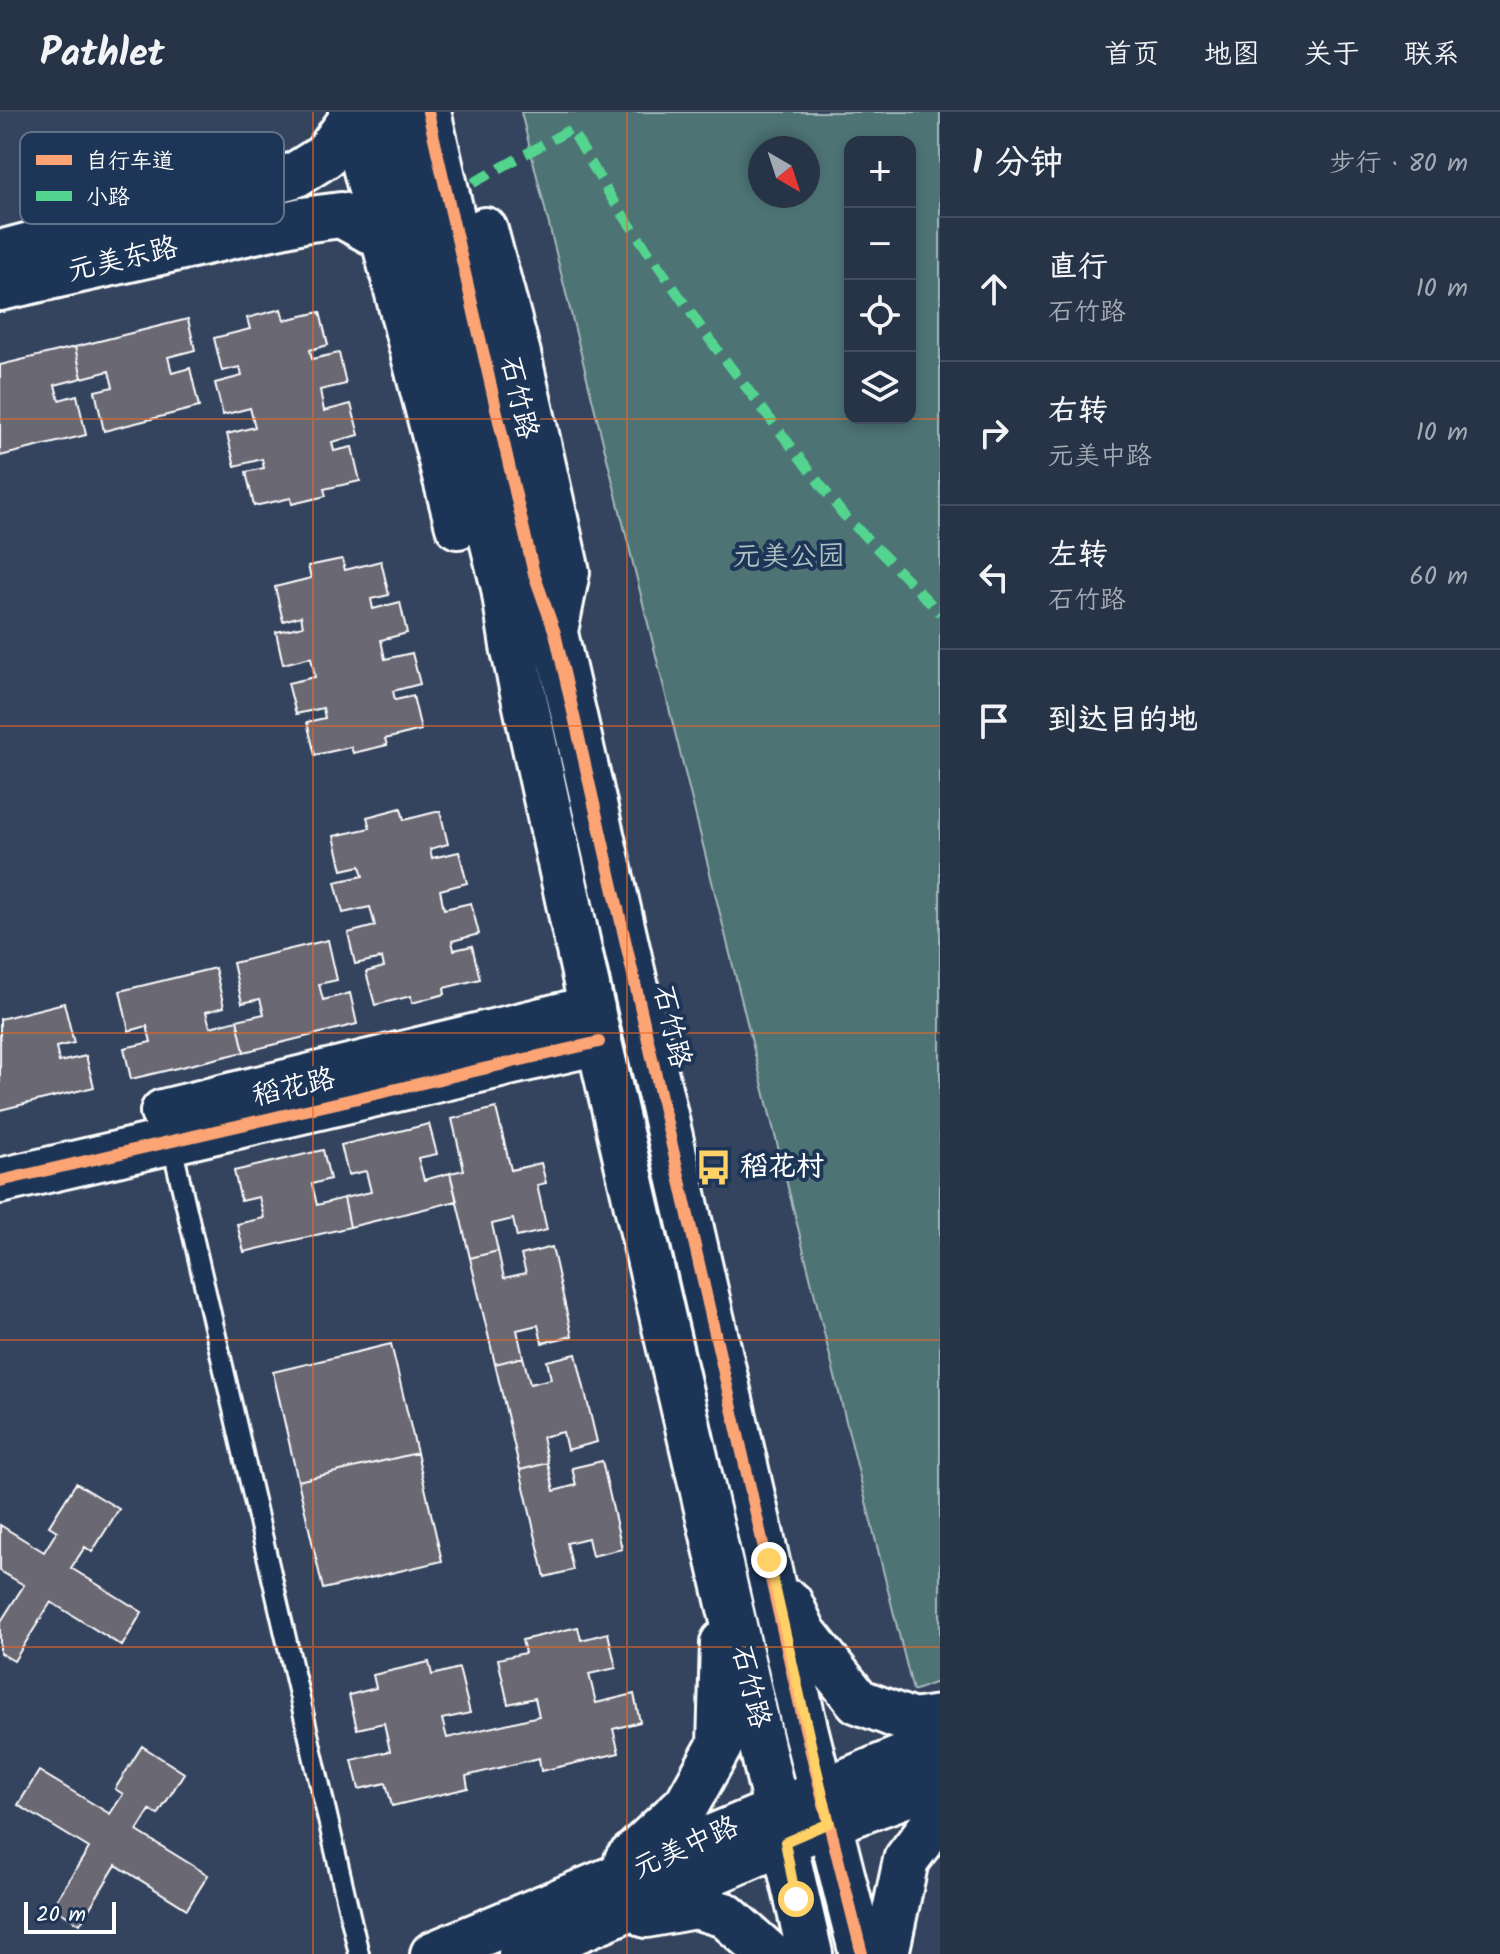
<!DOCTYPE html>
<html lang="zh">
<meta charset="utf-8">
<style>
:root{--surface:#273347;--page:#333f52;--text:#f1f3f6;--muted:#a4aab4;--line:#434e60}
body{margin:0;font-family:Kalam,"LXGW WenKai TC",sans-serif;background:var(--page);color:var(--text)}
.controls{position:absolute;right:24px;top:24px;display:grid;overflow:hidden;border-radius:16px;box-shadow:0 4px 12px #0003}
.controls button{width:72px;height:72px;display:grid;place-items:center;padding:0;border:0;border-bottom:2px solid var(--line);background:var(--surface);color:var(--text);font:40px sans-serif}
.compass{position:absolute;left:748px;top:24px;width:72px;height:72px;border-radius:50%;background:var(--surface);box-shadow:0 4px 12px #0003;rotate:141deg}
.scale{position:absolute;left:24px;bottom:20px;width:92px;box-sizing:border-box;padding-left:8px;border:4px solid #fff;border-top:0;font-size:22px;line-height:28px;white-space:nowrap;color:#fff;-webkit-text-stroke:6px #1d3557;paint-order:stroke}
.stop{position:absolute;width:24px;height:24px;margin:-18px;border:6px solid #ffd166;border-radius:50%;background:#fff}
.stop.end{background:#ffd166;border-color:#fff;box-shadow:0 2px 8px #0008}
.list{margin:0;padding:0;list-style:none}
h2{display:flex;justify-content:space-between;align-items:center;height:104px;margin:0;padding:0 32px;font-size:34px}
h2 small{font-size:26px;font-weight:400;color:var(--muted)}
.list li{display:grid;grid-template-columns:52px 1fr auto;gap:24px;align-items:center;box-sizing:border-box;height:144px;padding:0 32px;border-top:2px solid var(--line)}
.list b{display:block;font-size:30px;white-space:nowrap}
.list p{margin:0;font-size:26px;white-space:nowrap;color:var(--muted)}
.list em{font-size:26px;font-style:normal;color:var(--muted)}
.icon{flex:none;width:44px;height:44px;fill:none;stroke:currentColor;stroke-width:2;stroke-linecap:round;stroke-linejoin:round}
.map{position:relative;flex:none;width:940px;height:1842px;overflow:hidden}
header{display:flex;align-items:center;gap:48px;box-sizing:border-box;height:112px;padding:0 40px;background:var(--surface);border-bottom:2px solid var(--line)}
header strong{font-size:38px}
nav{display:flex;gap:44px;margin-inline-start:auto;font-size:28px}
main{display:flex}
aside{flex:1;background:var(--surface)}
.map>svg:first-child{display:block}
.green{fill:#4d7375;stroke:#a6b9ba;stroke-width:2;fill-rule:evenodd}
.building{fill:#6a6873;stroke:#fff;stroke-width:2}
.lines{fill:none;stroke-linecap:round;stroke-linejoin:round}
.lane-casing{stroke:#fff;stroke-width:24}
.secondary-casing{stroke:#fff;stroke-width:50}
.lane{stroke:#1d3557;stroke-width:18}
.secondary{stroke:#1d3557;stroke-width:44}
.quiet{stroke:#53d58f;stroke-width:10;stroke-dasharray:20 10;stroke-linecap:butt}
.cycleway-casing{stroke:#1d3557;stroke-width:17}
.cycleway{stroke:#fda474;stroke-width:12}
.route{stroke:#ffd166;stroke-width:10}
.grid{fill:none;stroke:#ea6a24;stroke-width:2;stroke-opacity:0.55}
.labels{text-anchor:middle;dominant-baseline:central;stroke-width:8;stroke-linejoin:round;paint-order:stroke}
.street-label{font-size:28px;fill:#fff;stroke:#1d3557}
.park-label{font-size:28px;fill:#afc0c1;stroke:#1d3557}
.poi-label{font-size:28px;font-weight:bold;fill:#fff;stroke:#1d3557;text-anchor:start}
.key{fill:#1d3557;stroke:#617289;stroke-width:2}
.key-label{font-size:22px;fill:#fff}
</style>
<header>
<strong>Pathlet</strong>
<nav><a>首页</a><a>地图</a><a>关于</a><a>联系</a></nav>
</header>
<main>
<div class="map">
<svg width="940" height="1842" viewBox="0 0 940 1842">
<rect width="100%" height="100%" fill="#34445f"/>
<filter id="ink" filterUnits="userSpaceOnUse"><feTurbulence type="fractalNoise" baseFrequency=".0125" numOctaves="2"/><feDisplacementMap in="SourceGraphic" scale="16" xChannelSelector="R" yChannelSelector="G"/><feConvolveMatrix kernelMatrix="1 2 1 2 8 2 1 2 1" color-interpolation-filters="sRGB"/></filter>
<g filter="url(#ink)">
<path class="green" d="M521,0H940V1569L913,1579ZM850,30H910V306H850ZM760,36H808V84H760Z"/>
<path class="building" d="M281,197L284,208L320,200L328,233L310,238L312,247L339,241L346,272L320,278L324,299L351,292L359,323L332,330L334,339L352,335L360,369L324,377L326,384L292,392L291,386L254,394L246,360L264,356L262,347L235,354L227,322L255,315L250,296L223,303L215,271L242,264L240,255L222,259L214,226L250,217L247,206Z
M188,207L195,238L168,245L172,261L190,256L199,295L104,319L95,279L113,275L109,259L82,266L75,235Z
M75,235L82,266L55,273L59,288L77,283L86,323L0,344V253Z
M342,447L345,458L381,449L389,483L371,487L373,497L400,490L407,521L381,528L385,547L412,541L420,572L393,579L395,588L413,584L421,618L385,627L387,633L353,641L351,635L315,643L307,610L325,606L323,596L296,602L288,571L315,565L311,545L283,552L276,520L303,514L301,504L283,509L275,475L311,466L308,454Z
M401,696L404,708L440,699L448,732L430,737L432,746L459,740L467,771L440,778L444,797L471,791L479,822L452,829L454,838L472,834L480,867L444,876L445,882L412,891L411,884L375,893L366,860L384,855L382,846L355,852L348,821L375,814L370,795L343,801L335,770L363,764L360,754L342,758L334,724L370,716L367,705Z
M328,828L337,868L319,872L323,888L350,881L357,912L244,940L237,908L264,902L260,887L242,891L233,851Z
M215,856L224,895L206,900L210,915L237,908L244,940L131,967L124,936L151,930L147,914L129,919L120,879Z
M64,891L74,931L56,935L59,950L86,944L94,975L0,998V907Z
M496,996L511,1058L541,1051L546,1071L537,1073L547,1118L517,1125L513,1107L492,1112L498,1139L470,1146L450,1061L464,1058L452,1007Z
M429,1012L437,1042L418,1046L424,1068L450,1061L457,1089L350,1115L344,1086L371,1080L366,1059L348,1063L341,1033Z
M323,1038L330,1067L312,1072L317,1093L344,1086L350,1115L244,1140L237,1112L264,1106L259,1085L241,1089L234,1059Z
M552,1135L572,1224L542,1231L538,1213L517,1218L523,1245L495,1252L470,1146L498,1139L504,1166L526,1161L521,1143Z
M391,1232L417,1341L298,1369L273,1260Z
M576,1242L597,1330L567,1338L563,1320L542,1325L548,1351L520,1358L495,1252L523,1245L530,1272L551,1267L547,1249Z
M417,1341L442,1449L323,1477L298,1369Z
M602,1349L622,1437L592,1444L588,1426L567,1431L573,1458L545,1465L520,1358L548,1351L554,1379L576,1373L572,1356Z
M76,1371L119,1397L92,1440L85,1435L71,1456L142,1500L122,1534L51,1490L14,1549L0,1541V1511L24,1473L0,1459V1413L44,1440L57,1419L49,1414Z
M578,1515L581,1528L608,1521L616,1556L589,1562L596,1591L634,1582L640,1610L613,1617L619,1641L541,1659L539,1646L466,1664L468,1676L392,1694L386,1671L359,1677L352,1648L390,1639L384,1611L357,1617L349,1583L376,1576L373,1563L429,1550L432,1563L459,1556L470,1601L442,1607L447,1626L539,1604L535,1586L508,1592L498,1547L525,1541L522,1528Z
M142,1634L184,1661L158,1703L150,1698L137,1719L208,1763L187,1797L116,1753L80,1812L52,1795L89,1736L18,1693L39,1659L110,1702L123,1682L115,1677Z"/>
<g class="lines">
<defs>
<path id="lane" d="M171,1029L359,1842"/>
<path id="secondary" d="M351,0L458,414
M386,0L504,476L513,534L599,930L810,1842
M428,0L534,462L555,521L805,1616L862,1842
M485,118L518,242L567,460L555,519
M0,141L295,63L325,44L352,7
M0,176L303,108L341,103L383,126
M163,1000L592,896
M0,1069L599,930
M790,1491L804,1521L858,1589L913,1610L940,1606
M627,1748L687,1692L720,1633L723,1531
M646,1803L695,1794L725,1803L769,1842
M433,1842L940,1630
M521,1842L829,1711L940,1670
M886,1842L906,1748L940,1703"/>
</defs>
<use href="#lane" class="lane-casing"/>
<use href="#secondary" class="secondary-casing"/>
<use href="#lane" class="lane"/>
<use href="#secondary" class="secondary"/>
<path class="quiet" d="M473,71L571,17L612,87L707,224L842,401L940,501"/>
<defs>
<path id="cycleway" d="M428,0L534,462L555,521L805,1616L862,1842
M0,1069L599,930"/>
</defs>
<use href="#cycleway" class="cycleway-casing"/>
<use href="#cycleway" class="cycleway"/>
</g>
</g>
<g class="lines" filter="url(#ink)">
<path class="route" d="M769,1448L829,1711L785,1730L796,1787"/>
</g>
<path class="grid" d="M313,0V1842M627,0V1842M0,307H940M0,614H940M0,921H940M0,1228H940M0,1535H940"/>
<defs>
<symbol id="bus-bare" viewBox="-9 -9 18 18"><path d="M-5-6H5V4H4V6H2V4H-2V6H-4V4H-5ZM-3.5-4V0h7V-4ZM-3.5 1.2v1.5H-2V1.2ZM2 1.2v1.5H3.5V1.2Z" fill="#ffd166" stroke="#1d3557" stroke-width="2.5" paint-order="stroke"/></symbol>
</defs>
<g fill-rule="evenodd">
<use href="#bus-bare" x="688" y="1030" width="51" height="51"/>
</g>
<g class="labels">
<g class="street-label">
<text transform="translate(123 148) rotate(-13)">元美东路</text>
<text transform="translate(518 286) rotate(77)">石竹路</text>
<text transform="translate(671 915) rotate(77)">石竹路</text>
<text transform="translate(294 976) rotate(-13)">稻花路</text>
<text transform="translate(750 1575) rotate(76)">石竹路</text>
<text transform="translate(686 1736) rotate(-24)">元美中路</text>
</g>
<g class="park-label">
<text x="789" y="445">元美公园</text>
</g>
<g class="poi-label">
<text x="740" y="1055">稻花村</text>
</g>
</g>
<rect x="20" y="20" width="264" height="92" rx="12" class="key"/>
<rect x="36" y="43" width="36" height="10" fill="#fda474"/>
<rect x="36" y="79" width="36" height="10" fill="#53d58f"/>
<g class="key-label">
<text x="86" y="56">自行车道</text>
<text x="86" y="92">小路</text>
</g>
</svg>
<div class="controls">
<button>+</button>
<button>−</button>
<button><svg class="icon" aria-label="locate" viewBox="0 0 24 24"><circle cx="12" cy="12" r="6"/><path d="M12 2v4M12 18v4M2 12h4M18 12h4"/></svg></button>
<button><svg class="icon" aria-label="layers" viewBox="0 0 24 24"><path d="M12 4l9 5-9 5-9-5zM3 14l9 5 9-5"/></svg></button>
</div>
<svg class="compass" viewBox="-18 -18 36 36"><path d="M0-13l5 13h-10z" fill="#e53935"/><path d="M0 13l5-13h-10z" fill="#a4aab4"/></svg>
<div class="scale">20 m</div>
<div class="stop" style="left:796px;top:1787px"></div>
<div class="stop end" style="left:769px;top:1448px"></div>
</div>
<aside>
<h2>1 分钟<small>步行 · 80 m</small></h2>
<ul class="list">
<li><svg class="icon" aria-label="ahead" viewBox="0 0 24 24"><path d="M12 20V5M6 11l6-6 6 6"/></svg><div><b>直行</b><p>石竹路</p></div><em>10 m</em></li>
<li><svg class="icon" aria-label="right" viewBox="0 0 24 24"><path d="M7 20v-9h11M14 6l5 5-5 5"/></svg><div><b>右转</b><p>元美中路</p></div><em>10 m</em></li>
<li><svg class="icon" aria-label="left" viewBox="0 0 24 24"><path d="M17 20v-9H6M10 6l-5 5 5 5"/></svg><div><b>左转</b><p>石竹路</p></div><em>60 m</em></li>
<li><svg class="icon" aria-label="arrive" viewBox="0 0 24 24"><path d="M6 21V4h12l-3 4 3 4H6"/></svg><div><b>到达目的地</b></div></li>
</ul>
</aside>
</main>
